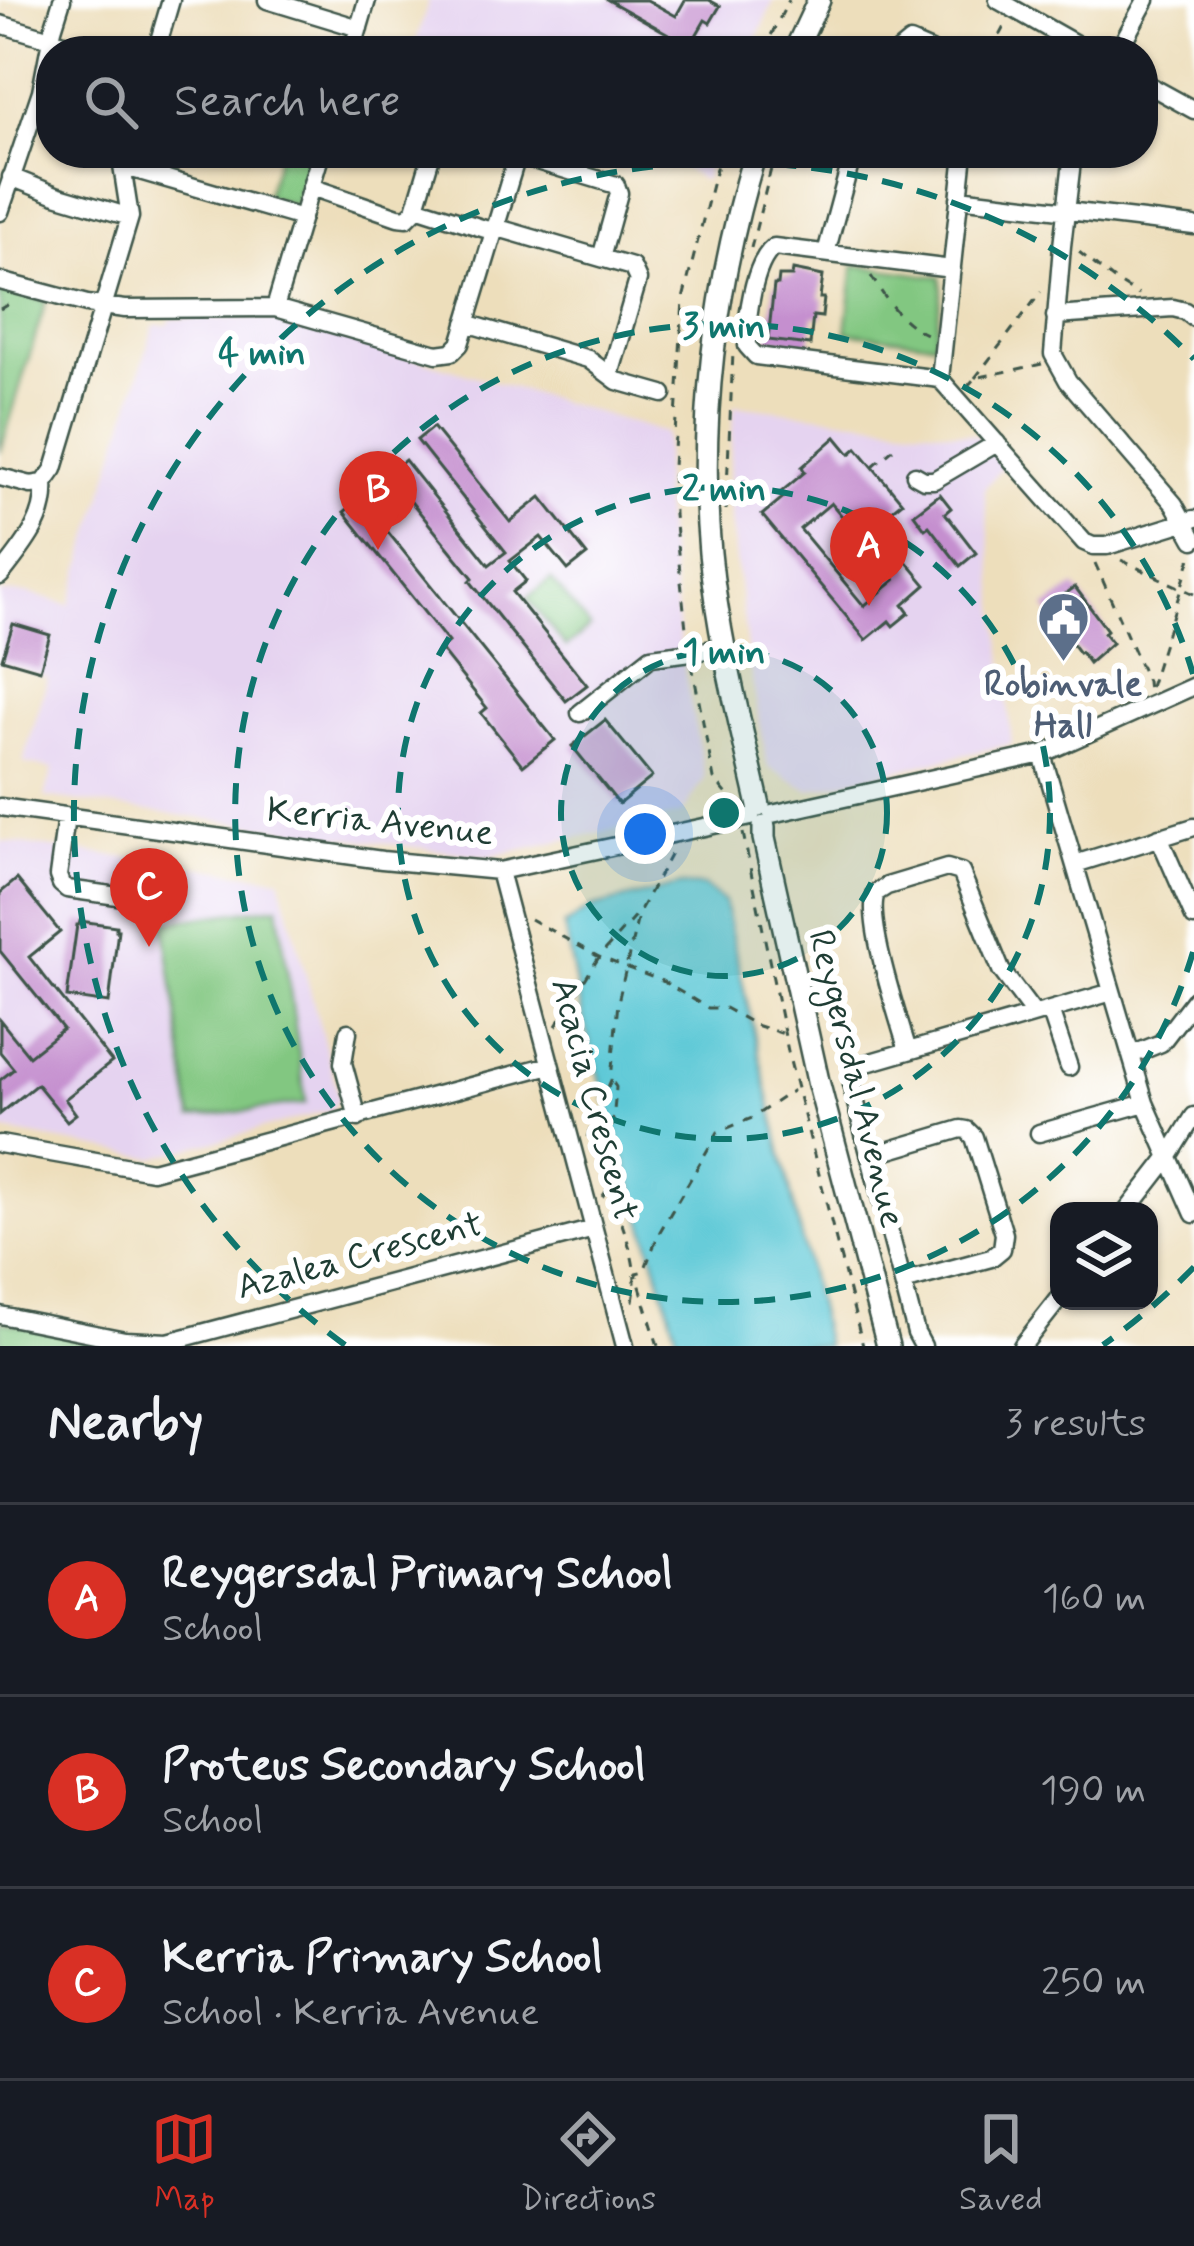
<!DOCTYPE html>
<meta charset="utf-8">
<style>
:root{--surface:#171b24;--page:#242831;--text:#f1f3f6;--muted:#9ea1a6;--line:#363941;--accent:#d93025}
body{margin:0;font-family:Mynerve,sans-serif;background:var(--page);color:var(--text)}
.controls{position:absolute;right:36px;bottom:36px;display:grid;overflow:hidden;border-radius:24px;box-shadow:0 3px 9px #0004}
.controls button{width:108px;height:108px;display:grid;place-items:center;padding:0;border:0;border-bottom:3px solid var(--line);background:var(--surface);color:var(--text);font:60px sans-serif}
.you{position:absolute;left:645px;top:834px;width:42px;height:42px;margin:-30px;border:9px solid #fff;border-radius:50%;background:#1a73e8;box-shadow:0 0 0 18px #1a73e833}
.badge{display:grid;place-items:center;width:78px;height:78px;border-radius:50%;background:var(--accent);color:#fff;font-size:39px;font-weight:700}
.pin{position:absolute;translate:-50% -99px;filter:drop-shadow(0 3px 6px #0008)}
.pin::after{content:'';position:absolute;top:63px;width:42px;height:36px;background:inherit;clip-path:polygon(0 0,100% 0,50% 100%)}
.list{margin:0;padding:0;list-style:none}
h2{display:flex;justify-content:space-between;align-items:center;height:156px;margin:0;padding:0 48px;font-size:51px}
h2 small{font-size:39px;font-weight:400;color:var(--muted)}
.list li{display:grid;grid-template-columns:78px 1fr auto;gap:36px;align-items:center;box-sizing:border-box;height:192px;padding:0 48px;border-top:3px solid var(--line)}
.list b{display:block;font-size:45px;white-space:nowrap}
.list p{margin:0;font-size:39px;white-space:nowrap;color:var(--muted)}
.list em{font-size:39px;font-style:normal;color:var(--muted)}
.icon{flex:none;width:66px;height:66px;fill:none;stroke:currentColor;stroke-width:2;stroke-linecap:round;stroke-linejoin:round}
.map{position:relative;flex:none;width:1194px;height:1346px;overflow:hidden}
.search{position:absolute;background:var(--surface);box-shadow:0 3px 9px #0004;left:36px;right:36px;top:36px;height:132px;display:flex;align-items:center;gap:30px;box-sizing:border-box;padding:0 42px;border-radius:48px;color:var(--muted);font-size:45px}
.sheet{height:732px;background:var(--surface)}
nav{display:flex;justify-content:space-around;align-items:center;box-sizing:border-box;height:168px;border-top:3px solid var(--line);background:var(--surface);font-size:33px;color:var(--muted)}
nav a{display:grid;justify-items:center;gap:6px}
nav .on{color:var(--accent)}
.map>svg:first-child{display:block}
.built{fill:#e5d3f0}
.green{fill:#82c781;stroke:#50825a;stroke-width:3}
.water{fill:#5ec9d7;stroke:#3e8386;stroke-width:3}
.building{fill:#c58fcf;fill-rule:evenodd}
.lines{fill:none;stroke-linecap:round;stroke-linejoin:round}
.minor-casing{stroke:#3e5548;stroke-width:21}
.major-casing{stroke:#3e5548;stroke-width:26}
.path{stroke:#3e5548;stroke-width:3;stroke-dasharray:9 9;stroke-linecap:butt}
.minor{stroke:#fff;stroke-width:16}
.major{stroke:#fff;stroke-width:21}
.ring{fill:none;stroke:#0f766e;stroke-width:6;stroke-dasharray:21 15}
.labels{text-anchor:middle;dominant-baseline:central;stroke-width:12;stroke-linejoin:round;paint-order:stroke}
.service-label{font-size:36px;font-weight:bold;fill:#4e5e75;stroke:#fff}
.street-label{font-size:36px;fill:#1f3d34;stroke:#fff}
.centre{fill:#0f766e;stroke:#fff;stroke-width:6}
.ring-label{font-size:36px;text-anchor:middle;font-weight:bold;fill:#0f766e;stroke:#fff;stroke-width:12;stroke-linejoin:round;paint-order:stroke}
</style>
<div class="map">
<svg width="1194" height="1346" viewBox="0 0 1194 1346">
<rect width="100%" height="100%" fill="#fff"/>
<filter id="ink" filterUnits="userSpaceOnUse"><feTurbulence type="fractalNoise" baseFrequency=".00833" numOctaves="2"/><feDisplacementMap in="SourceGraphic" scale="24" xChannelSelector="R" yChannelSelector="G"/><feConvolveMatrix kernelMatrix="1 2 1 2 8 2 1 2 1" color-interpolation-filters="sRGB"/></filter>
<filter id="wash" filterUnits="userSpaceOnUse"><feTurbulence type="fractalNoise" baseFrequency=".004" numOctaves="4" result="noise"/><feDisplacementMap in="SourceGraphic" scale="48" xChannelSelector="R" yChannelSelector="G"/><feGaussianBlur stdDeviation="2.7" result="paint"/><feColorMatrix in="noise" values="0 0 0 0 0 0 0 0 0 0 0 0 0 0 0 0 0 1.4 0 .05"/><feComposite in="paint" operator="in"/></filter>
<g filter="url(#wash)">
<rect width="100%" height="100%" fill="#eddebb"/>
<path class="built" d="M429,0H774L751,51H413Z
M660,153H711L704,181Z
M256,318L296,323L666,433L662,495L683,664L705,778L682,814L488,857L45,797L53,769L23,763L48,678L0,663V593H27L70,605L154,325H169L170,319Z
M734,405L977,435L1003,466L984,489L1012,744L809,790L768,767L749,662L728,495Z
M0,841L280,878L339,1098L331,1110L154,1158L0,1130Z"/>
<path class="green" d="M279,153H311L295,205L266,196Z
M854,265L940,277L942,288L934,343L846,332Z
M0,287L46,301L0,453Z
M551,579L590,627L566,647L527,598Z
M278,906L306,1103L192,1118L164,922Z
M0,1321L95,1339L93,1346H0Z"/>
<path class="water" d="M681,885L704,886L724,902L826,1346H680L584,1024L564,926L591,908Z"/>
<g id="blocks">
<path class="building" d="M608,0H647L676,16L685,0H709L720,6L710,23L705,20L690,46Z
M793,270L823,276L820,298H824L822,317L813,316L810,345L768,340L774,285H778L779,276H792Z
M433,427L510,522L541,497L587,555L568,570L541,537L510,561L526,581L512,592L587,685L566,701L470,581L473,578L404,493L375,516L555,740L523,766L481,713L487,708L440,649L448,642L344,512L368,493L359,481L372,470L380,480L405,460L489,565L506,552L417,440Z
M836,437L850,454L857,448L902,502L875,524L926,585L903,605L909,613L893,626L889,621L866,640L762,515L785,496L781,492L805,472L802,467ZM831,503L895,580L864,606L800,529Z
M940,494L951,508L945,513L976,553L960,566L929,526L925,529L914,514Z
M1075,587L1107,630L1104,633L1112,643L1089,663L1081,652L1079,653L1045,608Z
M13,624L50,635L40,670L2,659Z
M605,720L652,777L619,804L572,746Z
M17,879L60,932L29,957L112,1062L65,1099L76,1114L67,1121L37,1084L0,1114V1080L14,1069L0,1052V1020L29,1056L63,1029L0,951V893Z
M80,921L116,926V930H118L109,1003L67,997L77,925H79Z"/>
</g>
</g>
<g filter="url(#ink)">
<use href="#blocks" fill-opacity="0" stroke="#3e5548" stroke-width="3"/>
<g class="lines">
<defs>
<path id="minor" d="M267,0L359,28
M998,0L1088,51
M0,24L91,51
M156,51L171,0
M352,51L367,0
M899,51L910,42L931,51
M1118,51L1146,0
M1143,82L1194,110
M964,153L940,379L1084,542L1093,546H1107L1194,519
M1073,153L1062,246L1053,354L1068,381L1174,504L1194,540
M517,155L616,185L619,193L601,258
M122,166L302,218
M11,177L56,195L130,217
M311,187L398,217L407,218L415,210L432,153
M959,198L1194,226
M416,207L485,229L505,230L632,267L638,280L610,375
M0,212L41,91L53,29L62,0
M826,253L853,153
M0,281L87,304L125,309L275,308L321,153
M275,308L437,354L452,352L460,344L518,153
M1055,316L1173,308L1185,311L1194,318
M466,323L588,359L617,381L663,394
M940,379L756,356L747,346C746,320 753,263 774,247L952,269
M915,475L924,480H934L997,443
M0,477L31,485L44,483
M44,483L54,469L130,217L122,166L126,153
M0,576C22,547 47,521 44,483
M580,713L651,657L724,648
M1042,754L1145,1103L1194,1214
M0,807L382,860L499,871L751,817
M772,814L1042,754L1194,686
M66,817L58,876L61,884L67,889L125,897
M1159,837L1194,917
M1075,864L1194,827
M499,871L625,1346
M1050,1010L1069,1067
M348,1032L343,1063L358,1118
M908,1051C899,1020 865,920 876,893L887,886L947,868L961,872L1001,970L1034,1014
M1131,1055L1161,1043L1194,1000
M1039,1133L1145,1103
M0,1144L152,1171L550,1065
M870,1156L961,1129L967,1130L974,1137L1004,1234L1002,1249L991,1258L903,1282
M1127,1211L1168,1158L1194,1116
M0,1315L125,1340L168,1342L594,1229
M923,1346L916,1333L852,1088L853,1073L867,1063L1112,992
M1022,1346L1059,1299"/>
<path id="major" d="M795,51L819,0
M755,153C716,282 698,418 710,553C718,638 740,722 759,806
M764,827V838L818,1081L888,1346"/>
</defs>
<use href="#minor" class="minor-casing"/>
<use href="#major" class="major-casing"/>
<path class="path" d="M763,51L789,0
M818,51L821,45
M991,51L1007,21
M751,248L775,153
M1079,252L1114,280L1139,295
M871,276C887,301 902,325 931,336
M0,309L14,301
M975,378L1041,292
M678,387L683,299L720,153
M967,387L975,378L1042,364
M677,402L673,467L674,515L687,638
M873,466L893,449
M726,510L733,352
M1121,560L1194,594
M1095,563L1147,681L1148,692
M692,665L714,779L737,806
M1150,687L1192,554
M743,833L790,1061L863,1346
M530,919L599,957L662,981L708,1008H725L755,1025L784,1034
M556,1026L599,957L639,912L673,850
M587,1137L611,1080L618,1002L639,912
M607,1190L614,1200C625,1236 643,1271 631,1308
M602,1197L607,1190C607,1156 614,1122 616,1087L611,1080
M658,1346L636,1273L644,1271L659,1233L718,1132L752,1118L793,1090"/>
<use href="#minor" class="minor"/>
<use href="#major" class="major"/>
</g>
</g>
<circle cx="724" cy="813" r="163" fill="#0f766e" fill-opacity=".12"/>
<g class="ring">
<circle cx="724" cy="813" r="163"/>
<circle cx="724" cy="813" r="326"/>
<path d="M1193 952A489 489 0 1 1 1193 674"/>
<path d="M1194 1267A653 653 0 0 1 1103 1345M345 1345A653 653 0 1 1 1194 359"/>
</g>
<defs>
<symbol id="civic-pin" viewBox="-11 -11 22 30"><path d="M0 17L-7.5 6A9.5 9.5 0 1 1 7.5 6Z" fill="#5c6f8a" stroke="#fff"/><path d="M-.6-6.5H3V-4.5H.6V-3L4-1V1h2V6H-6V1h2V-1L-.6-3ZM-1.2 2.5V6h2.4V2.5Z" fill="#fff"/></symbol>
</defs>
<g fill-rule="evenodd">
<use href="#civic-pin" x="1034" y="588" width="59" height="81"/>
</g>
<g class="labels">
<g class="service-label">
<text x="1063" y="685">Robinvale<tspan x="1063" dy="41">Hall</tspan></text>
</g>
<g class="street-label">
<text transform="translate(380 823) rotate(6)">Kerria Avenue</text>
<text transform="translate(855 1079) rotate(76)">Reygersdal Avenue</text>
<text transform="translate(593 1100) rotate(75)">Acacia Crescent</text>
<text transform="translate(360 1257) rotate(-15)">Azalea Crescent</text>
</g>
</g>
<circle cx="724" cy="813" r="18" class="centre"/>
<g class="ring-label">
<text x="724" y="337">3 min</text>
<text x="262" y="364">4 min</text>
<text x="724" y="500">2 min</text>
<text x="724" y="663">1 min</text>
</g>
</svg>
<div class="controls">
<button><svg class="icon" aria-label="layers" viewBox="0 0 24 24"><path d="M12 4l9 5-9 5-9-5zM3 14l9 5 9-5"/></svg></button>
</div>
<div class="you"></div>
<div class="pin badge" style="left:869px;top:606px">A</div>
<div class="pin badge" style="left:378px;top:550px">B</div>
<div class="pin badge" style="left:149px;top:947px">C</div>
<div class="search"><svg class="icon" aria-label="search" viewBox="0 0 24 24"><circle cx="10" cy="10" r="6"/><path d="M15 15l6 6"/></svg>Search here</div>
</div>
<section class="sheet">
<h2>Nearby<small>3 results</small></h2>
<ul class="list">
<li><span class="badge">A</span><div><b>Reygersdal Primary School</b><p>School</p></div><em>160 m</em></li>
<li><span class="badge">B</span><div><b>Proteus Secondary School</b><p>School</p></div><em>190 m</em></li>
<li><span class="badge">C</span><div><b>Kerria Primary School</b><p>School · Kerria Avenue</p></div><em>250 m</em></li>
</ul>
</section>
<nav>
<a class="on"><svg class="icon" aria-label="map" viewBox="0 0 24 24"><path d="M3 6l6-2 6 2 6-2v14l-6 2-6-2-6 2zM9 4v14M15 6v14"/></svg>Map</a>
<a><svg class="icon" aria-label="directions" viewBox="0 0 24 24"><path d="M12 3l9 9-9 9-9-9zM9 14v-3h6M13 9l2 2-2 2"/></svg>Directions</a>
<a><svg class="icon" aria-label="saved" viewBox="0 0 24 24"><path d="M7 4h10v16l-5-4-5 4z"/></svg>Saved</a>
</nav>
